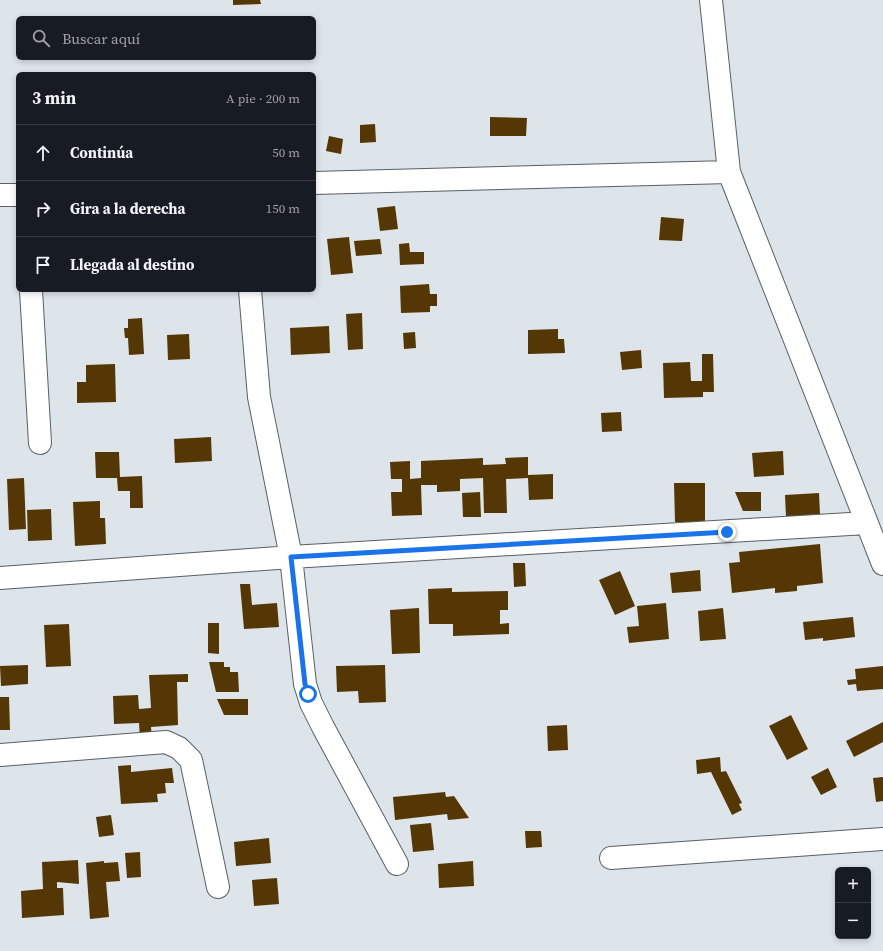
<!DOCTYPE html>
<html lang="es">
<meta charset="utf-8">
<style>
:root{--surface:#171b24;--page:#20242c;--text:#f1f3f6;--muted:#9ea1a6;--line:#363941}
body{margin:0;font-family:"Source Serif 4",serif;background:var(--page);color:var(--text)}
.controls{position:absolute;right:12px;bottom:12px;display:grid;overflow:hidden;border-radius:6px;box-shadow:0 2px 6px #0003}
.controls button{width:36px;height:36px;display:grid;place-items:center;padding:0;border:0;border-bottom:1px solid var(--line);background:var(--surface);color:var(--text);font:20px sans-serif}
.stop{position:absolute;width:12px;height:12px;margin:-9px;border:3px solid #1a73e8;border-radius:50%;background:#fff}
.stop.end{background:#1a73e8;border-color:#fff;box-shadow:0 1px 4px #0008}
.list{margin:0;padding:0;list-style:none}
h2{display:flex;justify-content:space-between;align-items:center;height:52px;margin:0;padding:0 16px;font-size:17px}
h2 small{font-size:13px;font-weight:400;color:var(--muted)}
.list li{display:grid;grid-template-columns:26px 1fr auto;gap:12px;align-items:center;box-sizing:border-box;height:56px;padding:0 16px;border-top:1px solid var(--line)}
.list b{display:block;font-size:15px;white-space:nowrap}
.list em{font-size:13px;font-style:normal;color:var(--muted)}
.icon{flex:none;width:22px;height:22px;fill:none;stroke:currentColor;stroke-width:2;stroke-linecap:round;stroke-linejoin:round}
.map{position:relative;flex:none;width:883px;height:951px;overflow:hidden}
.search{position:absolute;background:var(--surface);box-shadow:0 2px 6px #0003;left:16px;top:16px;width:300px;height:44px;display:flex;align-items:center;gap:10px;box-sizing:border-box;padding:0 14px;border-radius:6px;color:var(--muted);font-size:15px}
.panel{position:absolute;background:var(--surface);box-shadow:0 2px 6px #0003;left:16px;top:72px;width:300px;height:220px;border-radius:6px}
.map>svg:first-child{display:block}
.building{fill:#543704}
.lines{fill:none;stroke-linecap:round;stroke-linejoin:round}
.minor-casing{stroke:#595f64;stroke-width:24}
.minor{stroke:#fff;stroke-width:22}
.route{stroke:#1a73e8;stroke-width:5}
</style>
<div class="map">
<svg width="883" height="951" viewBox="0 0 883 951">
<rect width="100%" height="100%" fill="#dde4ea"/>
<path class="building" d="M233,0H260L261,4L233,5Z
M490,117L527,118L526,136H490Z
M375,124L376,142L360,143V125Z
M329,136L343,139L341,154L326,151Z
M395,206L398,229L380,231L377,208Z
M661,217L684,219L682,241L659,240Z
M349,237L353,273L331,275L327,239Z
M380,239L382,254L356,256L354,241Z
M409,243L410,252H424V264L400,265L399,244Z
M429,284L430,294H437V306H430V312L401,313L400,286Z
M362,313L363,349L348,350L346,314Z
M142,318L144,354L129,355L128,338H125L124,328H128V319Z
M329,326L330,353L291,355L290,328Z
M558,329V339H564L565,353L528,354V330Z
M415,332L416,348L404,349L403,333Z
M189,334L190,359L168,360L167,335Z
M641,350L642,368L622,370L620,352Z
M702,354H713L714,392H703V397L664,398L663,363L690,362L691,381H702Z
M115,364L116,402L77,403V382H86V365Z
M621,412L622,431L602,432L601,413Z
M211,437L212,461L175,463L174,439Z
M783,451L784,475L754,477L752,453Z
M95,452H119L120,477L142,476L143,508H130V491H118L117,478H96Z
M528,457V475L553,474V499L529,500L528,478L506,479L507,513H484L483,478L460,479V491L437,492V485H421L422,515L392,516L391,492H402V479H391L390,462L410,461V479L421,478V461L483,458V465L506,464L505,458Z
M24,478L26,529L9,530L7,479Z
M674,483H705V522H675Z
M480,492L481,517H463L462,493Z
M735,492H761V511H743Z
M819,493L820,514L786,517L785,495Z
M100,501V518H105L106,544L75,546L73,502Z
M51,509L52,540L28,541L27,510Z
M820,544L823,583L797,586V591L775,593V588L732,593L729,563L740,562L739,552Z
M513,563H525L526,586L514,587Z
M700,570L701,591L672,593L670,573Z
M620,571L635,606L615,615L599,580Z
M240,584H250L252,605L277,603L279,627L244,629Z
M452,588V592L508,591V610H500V624L509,623V634L453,636V624H429L428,589Z
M666,603L669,639L629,643L627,627L639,626L637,606Z
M419,608L420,653L392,654L390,610Z
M723,608L726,639L700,641L698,611Z
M853,617L855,637L823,641V638L805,640L803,622Z
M208,623H219V654L208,653Z
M69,624L71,666L46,667L44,625Z
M209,662H224V667H230V672H238L239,692H216Z
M28,665V684L1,686L0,666Z
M385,665L386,702L359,703L358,691L337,692L336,666Z
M883,666V689L857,691L856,684L848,685L847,680L856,679L855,669Z
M188,674V682H177L178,725L151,727L152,740H140L139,723L114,724L113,696L138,695L139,709L151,708L149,675Z
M0,697H9L10,730H0Z
M217,699H248V715H224Z
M791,715L808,749L787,760L769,726Z
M883,722V742L854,757L846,741Z
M567,725L568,750L548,751L547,726Z
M720,757L721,772L726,771L742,803L739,804L742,810L732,815L711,772L697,774L696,760Z
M131,765V772L172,768L174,783H165L166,793L157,794L158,802L121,804L118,766Z
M828,768L837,787L821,795L811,777Z
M883,777V801L876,802L873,778Z
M445,792L446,797L454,796L469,818L448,820L447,814L395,820L393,797Z
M111,815L114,835L99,837L96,817Z
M431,823L434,850L413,852L410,825Z
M525,831H541L542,847L526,848Z
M269,838L271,863L236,866L234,842Z
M140,852L141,877L127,878L125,853Z
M78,860L79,884L57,882V888H63L64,915L22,918L21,891L43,889L42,862Z
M104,861V863L118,862L120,881L106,882L109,917L90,919L86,863Z
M473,861L474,886L439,888L438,864Z
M277,878L279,904L254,906L252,880Z"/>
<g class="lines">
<defs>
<path id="minor" d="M711,0L729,172L883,564
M314,183L729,172
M0,195H18
M31,290L40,443
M250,290L259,397L291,557L305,684L311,703L323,727L397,864
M0,578L291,557L867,523
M0,755L166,742L179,748L191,760L218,887
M611,858L883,839"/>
</defs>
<use href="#minor" class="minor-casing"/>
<use href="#minor" class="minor"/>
</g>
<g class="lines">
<path class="route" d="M308,694L305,684L291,557L727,532"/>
</g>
</svg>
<div class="controls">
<button>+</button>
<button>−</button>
</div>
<div class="stop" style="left:308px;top:694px"></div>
<div class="stop end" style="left:727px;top:532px"></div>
<div class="search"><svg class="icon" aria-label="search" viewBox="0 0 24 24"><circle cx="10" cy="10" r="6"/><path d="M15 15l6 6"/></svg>Buscar aquí</div>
<section class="panel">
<h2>3 min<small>A pie · 200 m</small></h2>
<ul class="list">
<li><svg class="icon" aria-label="ahead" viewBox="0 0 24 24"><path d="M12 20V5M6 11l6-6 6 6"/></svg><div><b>Continúa</b></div><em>50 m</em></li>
<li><svg class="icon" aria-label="right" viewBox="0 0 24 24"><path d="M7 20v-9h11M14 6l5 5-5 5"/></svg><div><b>Gira a la derecha</b></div><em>150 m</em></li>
<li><svg class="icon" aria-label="arrive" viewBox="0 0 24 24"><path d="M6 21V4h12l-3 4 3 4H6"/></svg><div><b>Llegada al destino</b></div></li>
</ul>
</section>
</div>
